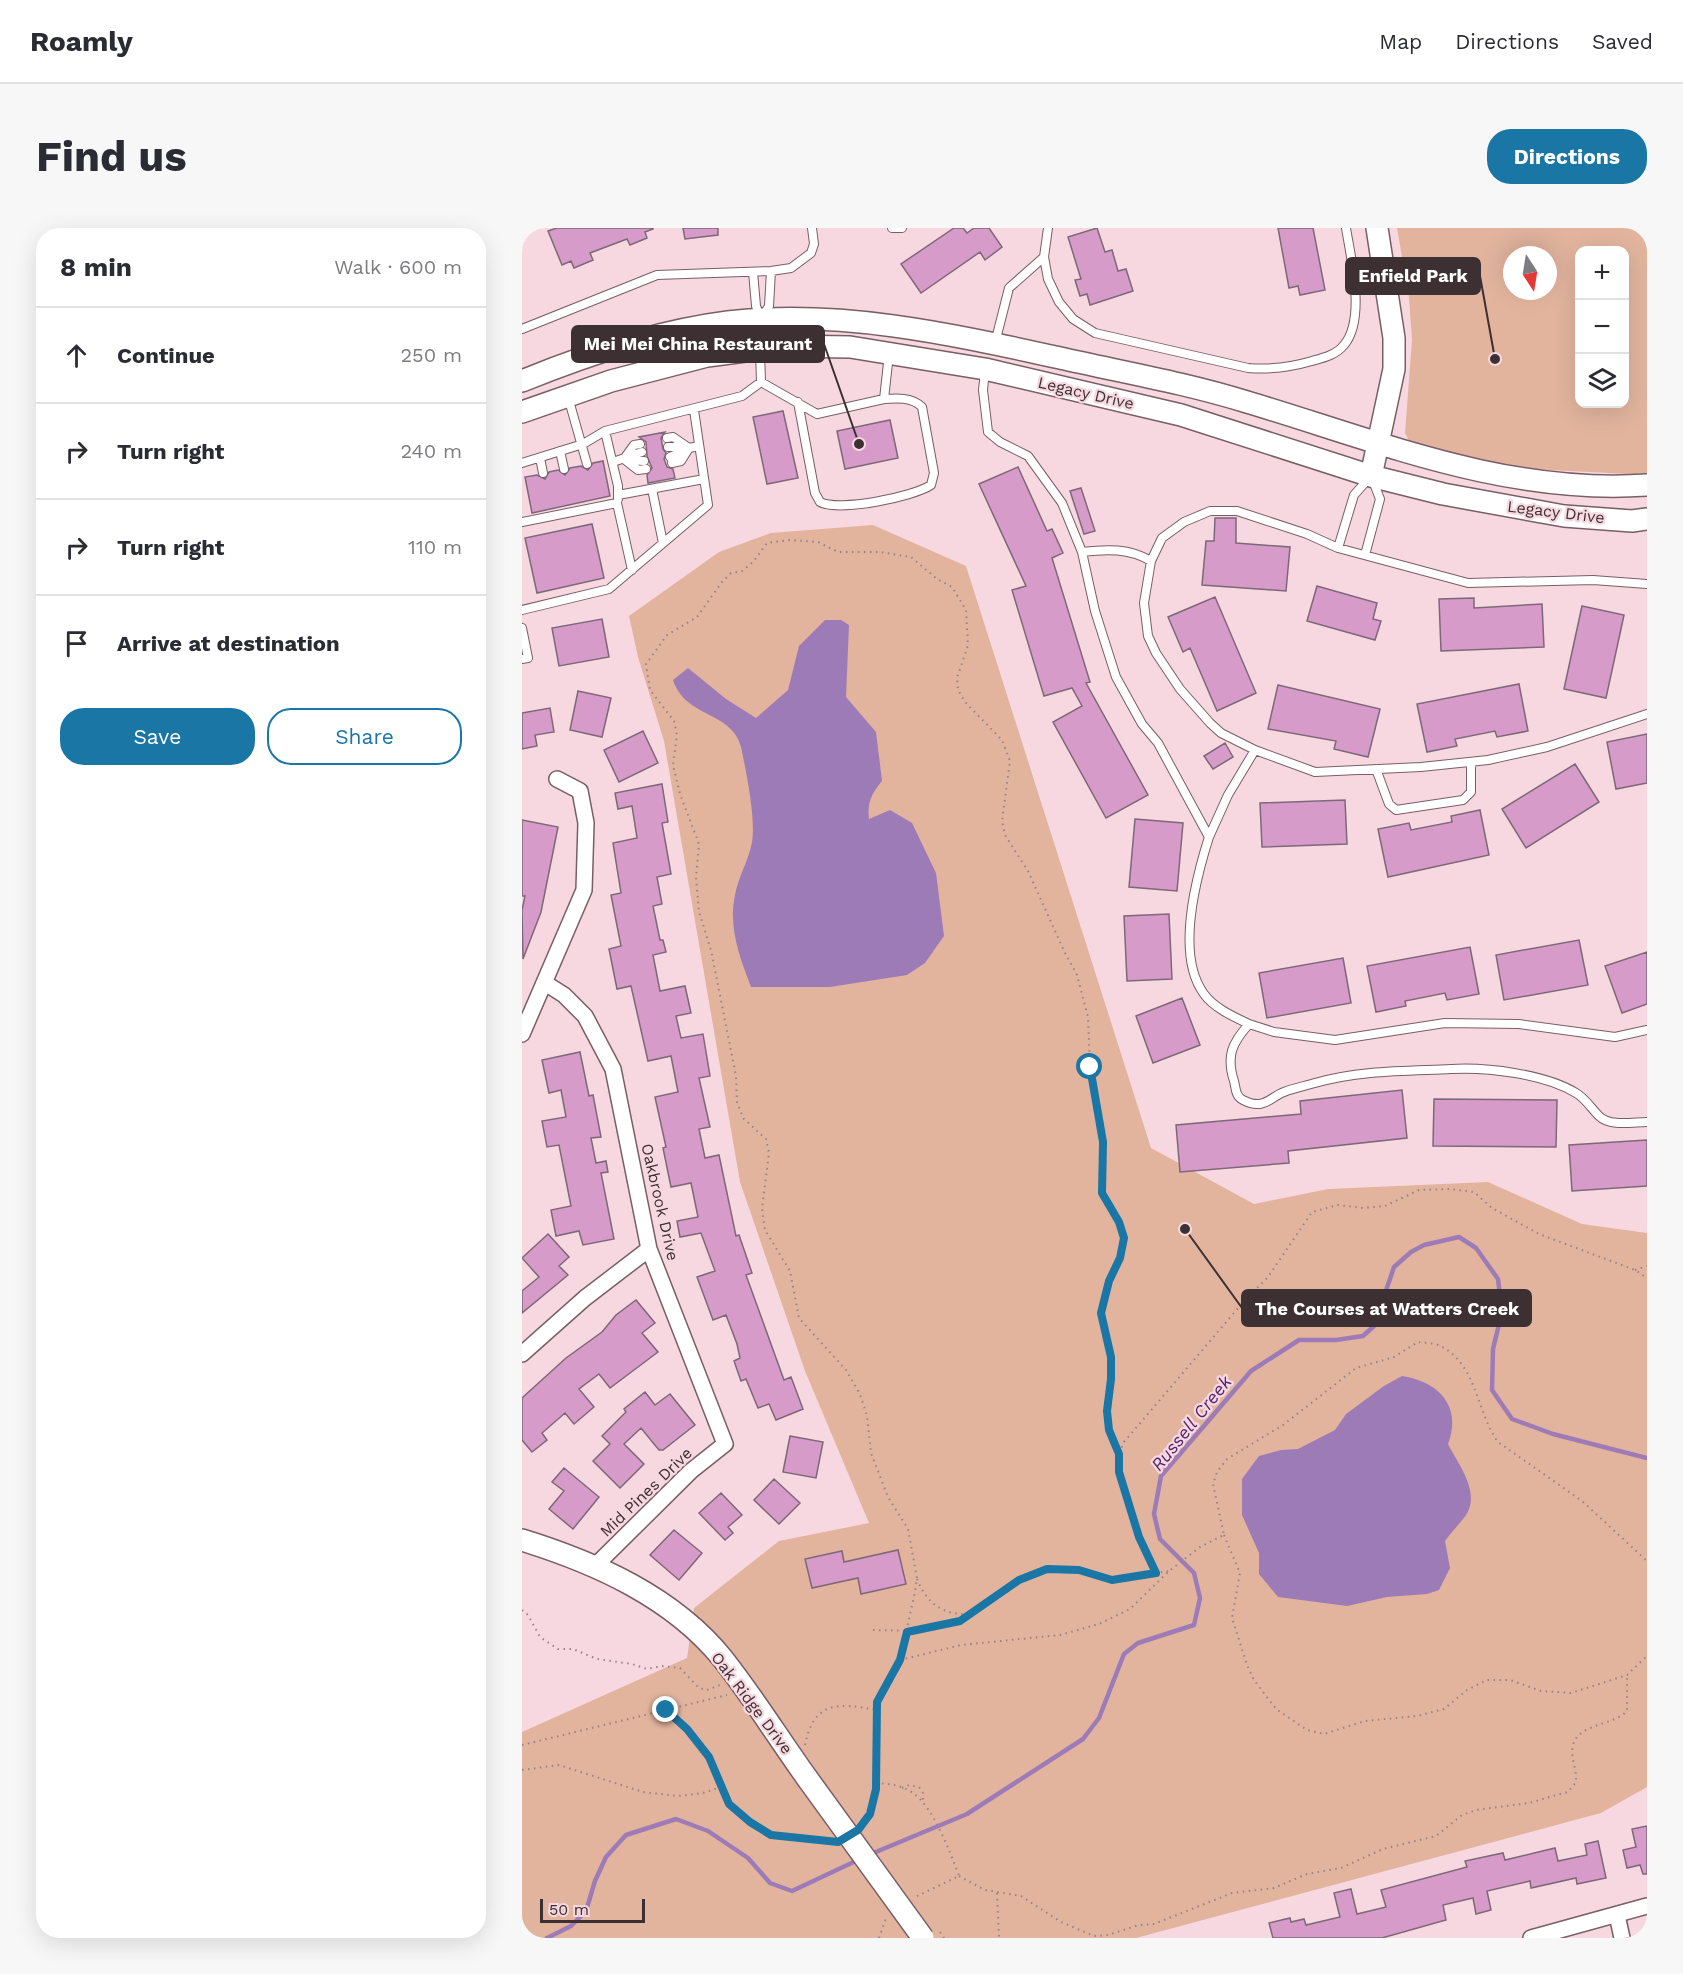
<!DOCTYPE html>
<meta charset="utf-8">
<style>
:root{--surface:#fff;--page:#f7f7f7;--text:#2b2b33;--muted:#7c7c81;--line:#e1e1e2;--accent:#1a76a4}
body{margin:0;font-family:"Work Sans",sans-serif;background:var(--page);color:var(--text)}
.controls{position:absolute;right:18px;top:18px;display:grid;overflow:hidden;border-radius:12px;box-shadow:0 6px 24px #0002}
.controls button{width:54px;height:54px;display:grid;place-items:center;padding:0;border:0;border-bottom:2px solid var(--line);background:var(--surface);color:var(--text);font:30px sans-serif}
.compass{position:absolute;left:981px;top:18px;width:54px;height:54px;border-radius:50%;background:var(--surface);box-shadow:0 6px 24px #0002;rotate:168deg}
.scale{position:absolute;left:18px;bottom:15px;width:105px;box-sizing:border-box;padding-left:6px;border:3px solid #3c3033;border-top:0;font-size:16px;line-height:21px;white-space:nowrap;color:#3c3033;-webkit-text-stroke:4px #f7d8e1;paint-order:stroke}
.stop{position:absolute;width:18px;height:18px;margin:-14px;border:4px solid #1a76a4;border-radius:50%;background:#fff}
.stop.end{background:#1a76a4;border-color:#fff;box-shadow:0 2px 6px #0008}
.list{margin:0;padding:0;list-style:none}
h2{display:flex;justify-content:space-between;align-items:center;height:78px;margin:0;padding:0 24px;font-size:26px}
h2 small{font-size:20px;font-weight:400;color:var(--muted)}
.list li{display:grid;grid-template-columns:39px 1fr auto;gap:18px;align-items:center;box-sizing:border-box;height:96px;padding:0 24px;border-top:2px solid var(--line)}
.list b{display:block;font-size:22px;white-space:nowrap}
.list em{font-size:20px;font-style:normal;color:var(--muted)}
.actions{display:flex;gap:12px;padding:18px 24px}
.actions a{flex:1;padding:14px 0;border:2px solid var(--accent);border-radius:24px;text-align:center;font-size:21px;color:var(--accent)}
.actions .main{background:var(--accent);color:#fff}
.icon{flex:none;width:33px;height:33px;fill:none;stroke:currentColor;stroke-width:2;stroke-linecap:round;stroke-linejoin:round}
.map{position:relative;flex:none;width:1125px;height:1710px;overflow:hidden;border-radius:24px}
header{display:flex;align-items:center;gap:36px;box-sizing:border-box;height:84px;padding:0 30px;background:var(--surface);border-bottom:2px solid var(--line)}
header strong{font-size:28px}
nav{display:flex;gap:33px;margin-inline-start:auto;font-size:21px}
.intro{display:flex;align-items:center;justify-content:space-between;box-sizing:border-box;height:144px;padding:0 36px}
h1{margin:0;font-size:42px}
.button{padding:15px 27px;border-radius:24px;background:var(--accent);color:#fff;font-size:21px;font-weight:700}
main{display:flex;gap:36px;padding:0 36px}
aside{flex:1;background:var(--surface);border-radius:24px;box-shadow:0 6px 24px #0002}
.map>svg:first-child{display:block}
.green{fill:#e2b49e;fill-rule:evenodd}
.water{fill:#9d7bb6}
.lines{fill:none;stroke-linecap:round;stroke-linejoin:round}
.stream{stroke:#9d7bb6;stroke-width:4.5}
.building{fill:#d79bca;stroke:#7d6878;stroke-width:1.5}
.lane-casing{stroke:#785e66;stroke-width:10}
.street-casing{stroke:#785e66;stroke-width:18}
.secondary-casing{stroke:#785e66;stroke-width:24}
.path{stroke:#978288;stroke-width:2;stroke-dasharray:1.5 4.5;stroke-linecap:butt}
.lane{stroke:#fff;stroke-width:8}
.street{stroke:#fff;stroke-width:15}
.secondary{stroke:#fff;stroke-width:21}
.secondary-bridge-casing{stroke:#785e66;stroke-width:24;stroke-linecap:butt}
.path-bridge{stroke:#978288;stroke-width:2;stroke-dasharray:1.5 4.5;stroke-linecap:butt}
.secondary-bridge{stroke:#fff;stroke-width:21}
.route{stroke:#1a76a4;stroke-width:8}
.labels{text-anchor:middle;dominant-baseline:central;stroke-width:4.5;stroke-linejoin:round;paint-order:stroke}
.street-label{font-size:16px;fill:#3c3033;stroke:#f7d8e1}
.water-label{font-size:18px;font-style:italic;fill:#53266e;stroke:#f7d8e1}
.leader{fill:none;stroke:#3c3033;stroke-width:2}
.callout-dot{fill:#3c3033;stroke:#f7d8e1;stroke-width:2}
.callout{fill:#3c3033;stroke:#3c3033;stroke-width:2}
.callout-label{font-size:18px;text-anchor:middle;font-weight:bold;fill:#fff}
</style>
<header>
<strong>Roamly</strong>
<nav><a>Map</a><a>Directions</a><a>Saved</a></nav>
</header>
<div class="intro"><h1>Find us</h1><a class="button">Directions</a></div>
<main>
<aside>
<h2>8 min<small>Walk · 600 m</small></h2>
<ul class="list">
<li><svg class="icon" aria-label="ahead" viewBox="0 0 24 24"><path d="M12 20V5M6 11l6-6 6 6"/></svg><div><b>Continue</b></div><em>250 m</em></li>
<li><svg class="icon" aria-label="right" viewBox="0 0 24 24"><path d="M7 20v-9h11M14 6l5 5-5 5"/></svg><div><b>Turn right</b></div><em>240 m</em></li>
<li><svg class="icon" aria-label="right" viewBox="0 0 24 24"><path d="M7 20v-9h11M14 6l5 5-5 5"/></svg><div><b>Turn right</b></div><em>110 m</em></li>
<li><svg class="icon" aria-label="arrive" viewBox="0 0 24 24"><path d="M6 21V4h12l-3 4 3 4H6"/></svg><div><b>Arrive at destination</b></div></li>
</ul>
<div class="actions"><a class="main">Save</a><a>Share</a></div>
</aside>
<div class="map">
<svg width="1125" height="1710" viewBox="0 0 1125 1710">
<rect width="100%" height="100%" fill="#f7d8e1"/>
<path class="green" d="M875,0H1125V247L1010,241L962,233L887,213L883,205L890,112L887,70ZM1058,22H1102V176H1058ZM990,27H1026V63H990Z
M351,297L444,338L629,920L732,976L806,961L966,954L1060,996L1125,1005V1559L1079,1585L614,1710H0V1504L165,1430L172,1380L257,1313L347,1295L283,1143L218,954L142,513L116,429L107,388L197,324L249,305Z"/>
<path class="water" d="M303,392H319L327,397L324,469L354,504L360,553C350,565 345,574 347,591L368,582L390,595L414,645L422,708L403,735L385,747L308,759H229C218,730 206,699 213,667C216,649 227,632 230,614C234,591 224,543 219,519C210,483 163,490 151,452L166,440L204,471L234,490L266,462L277,418Z
M880,1148C918,1154 940,1179 926,1216C936,1236 959,1264 944,1287C938,1296 929,1304 923,1313L928,1340L917,1362L905,1366L865,1369L825,1378L756,1369L737,1346V1325L720,1287V1251L737,1228L759,1222L776,1221L813,1202L824,1186L862,1158Z"/>
<g class="lines">
<path class="stream" d="M349,1626L445,1586L561,1511L577,1490L602,1426L616,1415L672,1397L678,1370L672,1345L638,1311L632,1286L639,1248L729,1143L777,1112H814L841,1108L852,1098L872,1039L889,1024L902,1017L937,1009L954,1020L976,1051L980,1084L971,1121L970,1162L990,1191L1031,1206L1125,1230
M25,1710L49,1698L64,1683L73,1653L84,1629L104,1607L154,1591L186,1603L226,1630L248,1655L270,1663L338,1631"/>
</g>
<path class="building" d="M35,0H131V1L123,4L125,10L108,17L105,11L68,25L71,32L52,40L49,33L40,37L26,3Z
M161,0H196V7L163,11Z
M432,0H441L445,5L452,0H467L480,19L463,32L458,24L399,65L379,36Z
M575,0L583,24L590,22L596,43L604,41L611,63L568,77L565,66L558,68L553,52L559,51L546,9Z
M756,0H791L803,62L778,67L776,58L767,60Z
M261,183L276,250L245,256L231,189Z
M368,192L376,230L323,241L315,203Z
M143,204L139,210L141,221L144,225L142,231L145,239L151,241L153,250L126,255L125,247L130,240L125,228L124,214L117,209Z
M81,233L88,268L10,285L3,249L15,247L23,251L27,244L36,242L43,247L48,240L59,238L66,242L71,235Z
M496,239L525,303L530,301L541,325L530,330L568,454L564,455L626,567L584,590L531,494L560,478L550,460L522,468L490,362L504,358L457,256Z
M559,260L573,303L562,306L548,263Z
M693,290H714V315L768,319L764,363L680,357L684,313H692Z
M70,296L82,350L15,365L3,310Z
M795,358L855,375L851,391L859,393L853,412L785,393Z
M693,369L734,465L695,483L668,420L661,424L646,389Z
M952,370V380L1020,376L1022,419L919,423L917,371Z
M1060,378L1102,387L1084,470L1042,461Z
M80,391L87,429L37,438L30,400Z
M997,456L1006,503L975,509L973,503L933,511L935,518L905,524L895,476Z
M756,457L858,481L846,529L812,521L814,513L746,501Z
M56,463L89,470L80,509L48,502Z
M28,480L32,504L13,507L15,518L0,521V485Z
M121,503L136,535L97,554L82,522Z
M1125,506V555L1094,561L1085,514Z
M703,515L711,529L691,541L682,528Z
M1053,536L1077,574L1004,620L980,581Z
M140,556L146,594L140,595L149,646L135,649L140,676L131,678L138,712H141L144,724L131,727L138,763L163,758L169,785L154,788L159,810L181,806L188,848L177,850L188,899L177,901L183,930L197,927L214,1008L217,1007L230,1045L224,1047L262,1152L269,1149L281,1181L254,1192L247,1176L236,1180L224,1151L219,1153L212,1133L218,1130L215,1116L204,1087L191,1092L175,1049L193,1043L179,1005L158,1009L155,993L176,989L169,955L149,959L141,920L144,919L133,869L156,864L149,828L126,833L109,758L95,761L87,721L99,718L89,667L99,665L91,615L115,610L110,578L96,581L93,565Z
M823,572L825,616L740,619L738,575Z
M958,582L967,627L866,649L856,601L887,595L889,602L930,594L929,588Z
M613,591L661,595L655,663L607,659Z
M0,592L36,599L19,684L1,731L0,682L3,668H0Z
M647,686L650,751L605,753L602,688Z
M1057,712L1066,757L982,772L974,727Z
M948,719L957,766L925,772L923,765L883,773L884,778L854,784L845,738Z
M1125,724V776L1100,785L1083,738Z
M821,730L829,775L745,790L737,745Z
M660,770L678,817L631,835L614,788Z
M58,824L67,868L71,867L79,909L69,910L74,935L84,933L86,944L79,945L92,1011L61,1017L57,1003L34,1008L29,982L49,978L37,917L25,919L20,893L44,889L39,862L27,865L20,832Z
M880,862L885,910L766,923L767,935L658,944L654,897L779,886L778,873Z
M912,871L1035,872L1034,919L911,918Z
M1125,912V958L1050,963L1047,917Z
M26,1006L47,1029L37,1038L46,1047L0,1085V1063L17,1049L0,1030Z
M114,1072L133,1095L120,1105L136,1124L88,1160L77,1146L57,1161L72,1179L52,1196L43,1185L20,1205L25,1212L10,1224L0,1212V1170L44,1130L80,1104L94,1087Z
M123,1164L133,1177L148,1166L173,1197L141,1222H137L119,1200L102,1216L122,1236L98,1260L71,1233L88,1216L80,1208L104,1184L102,1181Z
M268,1208L301,1214L294,1250L261,1244Z
M42,1240L77,1269L51,1301L27,1281L42,1263L30,1254Z
M252,1251L278,1275L257,1296L232,1272Z
M199,1265L220,1287L206,1299L211,1305L203,1312L177,1285Z
M152,1302L180,1325L157,1352L128,1327Z
M376,1322L384,1356L339,1366L336,1350L290,1360L283,1331L320,1323L322,1334Z
M1125,1598V1646H1121L1118,1637L1105,1640L1101,1622L1114,1619L1110,1601Z
M1076,1613L1084,1650L1055,1656L1054,1650L1009,1660L1008,1653L965,1663L969,1682L954,1686L951,1670L921,1677L924,1692L860,1710H751L747,1695L768,1690L769,1694L782,1691L784,1697L818,1689L812,1665L829,1661L835,1686L864,1679L859,1662L945,1639L943,1633L981,1625L983,1632L1033,1620L1036,1633L1065,1627L1063,1616Z"/>
<g class="lines">
<defs>
<path id="lane" d="M370,0H380
M526,0L522,29L526,51L537,74L551,91L573,105L726,140C748,142 769,139 790,133C801,130 814,127 822,117C844,91 829,31 824,0
M231,44L234,78L238,89
M833,55L861,52
M241,88L247,78L249,43
M0,101L135,47L249,43L269,40L289,25L292,16L290,0
M473,115L487,60L522,29
M238,123L239,154
M463,143L461,162L466,204L478,214L506,228L540,275L560,324L573,383L594,449L620,496L636,515L687,609C674,650 653,727 682,766C692,780 712,789 727,796
M46,169L65,236
M276,174L293,265L298,274C317,284 391,269 409,257L412,245L400,179C390,169 375,170 362,171
M83,203L96,258V271
M145,210L151,209L167,220
M146,219H163
M38,223L42,241
M104,228L112,217L118,216
M148,229L164,222
M18,230L21,245
M102,231L116,242L124,241
M106,232L122,233
M91,234L120,224
M0,235L61,216L83,203L220,168L239,154L295,186L362,171L367,126
M150,235L159,233L167,220L177,218
M130,261L141,315
M96,267L182,251
M0,294L95,275L110,342
M816,320L832,267L849,248L858,271L843,327
M560,324C585,321 607,320 629,333
M1125,356L1071,352L946,355L816,320L785,306L715,283H688L662,294L640,310L629,333L622,375L626,408L634,425L658,461L688,495L699,505L733,522L793,544L899,539L966,532L1025,519L1125,486
M0,382L87,361L186,277L172,182
M0,400L6,430L0,431
M854,541L867,576L874,582L941,572L949,564V534
M687,609L706,567L733,522
M1125,802L1093,809L997,796L923,795L813,812L752,804L727,796C710,815 704,828 712,853C714,860 713,868 721,872C742,883 748,869 762,864C772,860 783,858 793,855C837,842 885,843 929,841C965,839 1023,846 1054,865C1063,870 1069,880 1077,888C1088,899 1111,894 1125,894"/>
<path id="street" d="M23,755L42,767L63,788L91,841L127,1021L203,1216L169,1243L71,1340
M0,806L62,662L64,595L58,563L35,551
M0,1126L63,1070L127,1021
M1095,1687L1100,1710
M1009,1710L1125,1678"/>
<path id="secondary" d="M0,153C66,126 135,103 206,94C318,81 429,106 538,130C600,144 664,155 725,174C856,213 984,267 1125,257
M0,184L89,153L185,128L262,118L328,119L463,141L659,187L849,248L921,266L1042,288L1110,293L1125,291
M849,248L872,141V110L855,0
M0,1312C74,1335 151,1369 201,1431C231,1469 257,1511 285,1550"/>
</defs>
<use href="#lane" class="lane-casing"/>
<use href="#street" class="street-casing"/>
<use href="#secondary" class="secondary-casing"/>
<path class="path" d="M1113,1042L1125,1038
M597,1225L602,1214L723,1072L746,1049L790,984L816,977L841,980L863,978L897,962L928,961L952,964L970,980L1017,1006L1113,1042L1125,1050
M702,1307L718,1345L710,1390L725,1437L732,1452L754,1481L785,1502L802,1506L843,1493L895,1488L922,1481L945,1462L965,1452H988L1019,1463L1049,1465L1105,1447L1125,1428
M395,1351C405,1376 421,1387 447,1386
M0,1382L6,1387L18,1409L36,1421H51L75,1431L110,1436L125,1441L140,1438L158,1440L177,1460L185,1462L198,1457
M351,1402L397,1403L438,1393L497,1352L525,1341L557,1342L590,1352L647,1343
M378,1432L439,1417L538,1407L577,1396L608,1381L647,1343L678,1319L702,1307L691,1256L695,1244L705,1231L761,1197L834,1140L872,1129L896,1114C903,1115 913,1115 919,1118C956,1138 954,1184 976,1214L1060,1273L1125,1333
M144,1482C154,1498 177,1510 187,1530C195,1544 197,1563 207,1576C234,1610 269,1607 307,1613
M0,1517L205,1467
M283,1517C292,1472 317,1475 355,1482
M0,1542L37,1537L121,1564L156,1568L181,1565L199,1559
M354,1555C367,1556 380,1557 391,1565C412,1580 428,1624 437,1648L393,1669
M380,1560L387,1557L397,1559L401,1565V1575
M340,1597L348,1586L354,1561L355,1474L378,1432L393,1364L395,1350L386,1301L366,1269L349,1225L345,1188L338,1166L324,1142L277,1090L268,1043L243,1002L240,981L247,925L244,911L222,891L215,875L214,848L189,722L177,684L174,649L177,616L158,566L151,537L155,507L152,493L128,462L124,436L145,407L175,389L200,354L209,345L220,343L231,334L245,315L268,312L296,314L316,324H358L389,329L415,351L430,359L444,382L446,417L435,450L436,462L443,474L480,512L488,533L480,593L483,607L506,643L543,725L555,747L566,789L568,839L581,914L580,965L597,994L602,1010L598,1030L587,1053L579,1085L589,1129V1151L585,1183L587,1202L597,1226V1244L617,1309L634,1345
M437,1648L463,1662L499,1668L539,1694L572,1708L586,1707L617,1697L632,1696L710,1665L752,1660L785,1646L819,1640L861,1621L914,1608L940,1587L954,1582L1007,1575L1038,1566L1046,1564L1054,1554C1055,1541 1048,1529 1051,1517C1057,1495 1091,1498 1105,1483V1447
M475,1665L477,1710
M357,1710L364,1690"/>
<use href="#lane" class="lane"/>
<use href="#street" class="street"/>
<use href="#secondary" class="secondary"/>
<defs>
<path id="secondary-bridge" d="M285,1550L401,1710"/>
</defs>
<use href="#secondary-bridge" class="secondary-bridge-casing"/>
<path class="path-bridge" d="M418,1704L422,1710"/>
<use href="#secondary-bridge" class="secondary-bridge"/>
</g>
<g class="lines">
<path class="route" d="M144,1482L165,1501L187,1529L207,1576L228,1594L249,1607L316,1614L336,1602L348,1586L354,1561L355,1474L378,1432L385,1404L438,1393L497,1352L525,1341L557,1342L590,1352L634,1345L617,1309L597,1244V1226L587,1202L585,1183L589,1151V1129L579,1085L587,1053L598,1030L602,1010L597,994L580,965L581,914L568,839"/>
</g>
<g class="labels">
<g class="street-label">
<text transform="translate(564 165) rotate(13)">Legacy Drive</text>
<text transform="translate(1034 284) rotate(7)">Legacy Drive</text>
<text transform="translate(138 974) rotate(77)">Oakbrook Drive</text>
<text transform="translate(124 1264) rotate(-44)">Mid Pines Drive</text>
<text transform="translate(230 1475) rotate(53)">Oak Ridge Drive</text>
</g>
<g class="water-label">
<text transform="translate(669 1195) rotate(-51)">Russell Creek</text>
</g>
</g>
<path class="leader" d="M973 131L958 48M337 216L302 116M663 1001L720 1080"/>
<g class="callout-dot">
<circle cx="973" cy="131" r="6"/>
<circle cx="337" cy="216" r="6"/>
<circle cx="663" cy="1001" r="6"/>
</g>
<g class="callout">
<rect x="824" y="30" width="134" height="36" rx="6"/>
<rect x="50" y="98" width="252" height="36" rx="6"/>
<rect x="720" y="1062" width="289" height="36" rx="6"/>
</g>
<g class="callout-label">
<text x="891" y="54">Enfield Park</text>
<text x="176" y="122">Mei Mei China Restaurant</text>
<text x="865" y="1087">The Courses at Watters Creek</text>
</g>
</svg>
<div class="controls">
<button>+</button>
<button>−</button>
<button><svg class="icon" aria-label="layers" viewBox="0 0 24 24"><path d="M12 4l9 5-9 5-9-5zM3 14l9 5 9-5"/></svg></button>
</div>
<svg class="compass" viewBox="-18 -18 36 36"><path d="M0-13l5 13h-10z" fill="#e53935"/><path d="M0 13l5-13h-10z" fill="#7c7c81"/></svg>
<div class="scale">50 m</div>
<div class="stop" style="left:568px;top:839px"></div>
<div class="stop end" style="left:144px;top:1482px"></div>
</div>
</main>
